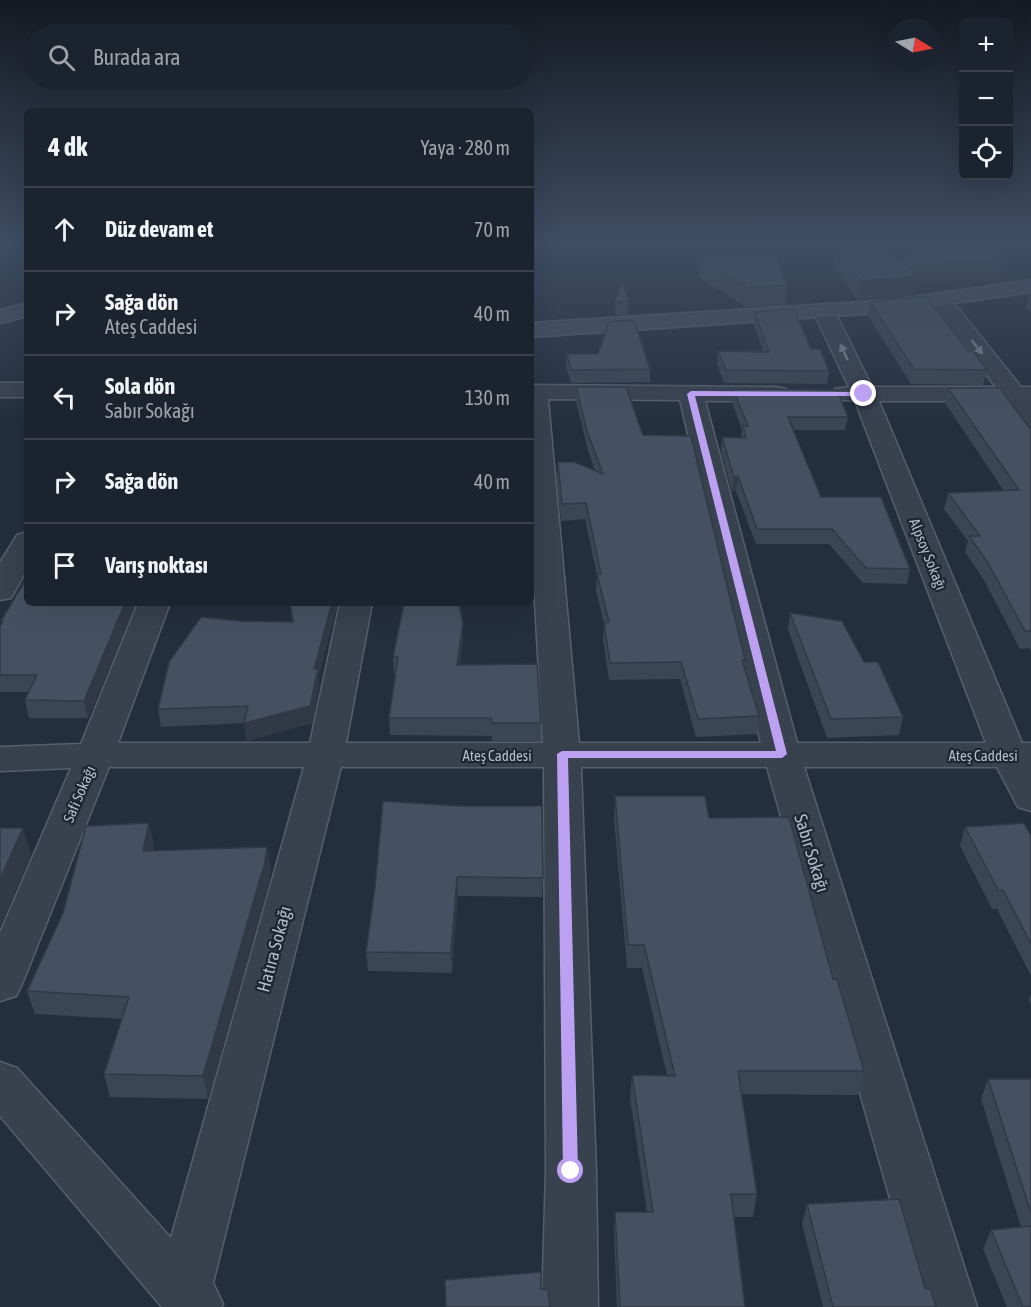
<!DOCTYPE html>
<html lang="tr">
<meta charset="utf-8">
<style>
:root{--surface:#1b232e;--page:#242b36;--text:#f1f3f6;--muted:#a0a4aa;--line:#39404a}
body{margin:0;font-family:"Asap Condensed",sans-serif;background:var(--page);color:var(--text)}
.controls{position:absolute;right:18px;top:18px;display:grid;overflow:hidden;border-radius:9px;box-shadow:0 6px 24px #0002}
.controls button{width:54px;height:54px;display:grid;place-items:center;padding:0;border:0;border-bottom:2px solid var(--line);background:var(--surface);color:var(--text);font:30px sans-serif}
.compass{position:absolute;left:887px;top:18px;width:54px;height:54px;border-radius:50%;background:var(--surface);box-shadow:0 6px 24px #0002;rotate:100deg}
.stop{position:absolute;width:18px;height:18px;margin:-14px;border:4px solid #bca0f2;border-radius:50%;background:#fff}
.stop.end{background:#bca0f2;border-color:#fff;box-shadow:0 2px 6px #0008}
.list{margin:0;padding:0;list-style:none}
h2{display:flex;justify-content:space-between;align-items:center;height:78px;margin:0;padding:0 24px;font-size:26px}
h2 small{font-size:20px;font-weight:400;color:var(--muted)}
.list li{display:grid;grid-template-columns:39px 1fr auto;gap:18px;align-items:center;box-sizing:border-box;height:84px;padding:0 24px;border-top:2px solid var(--line)}
.list b{display:block;font-size:22px;white-space:nowrap}
.list p{margin:0;font-size:20px;white-space:nowrap;color:var(--muted)}
.list em{font-size:20px;font-style:normal;color:var(--muted)}
.icon{flex:none;width:33px;height:33px;fill:none;stroke:currentColor;stroke-width:2;stroke-linecap:round;stroke-linejoin:round}
.map{position:relative;flex:none;width:1031px;height:1307px;overflow:hidden}
.search{position:absolute;background:var(--surface);box-shadow:0 6px 24px #0002;left:24px;top:24px;width:510px;height:66px;display:flex;align-items:center;gap:15px;box-sizing:border-box;padding:0 21px;border-radius:33px;color:var(--muted);font-size:22px}
.panel{position:absolute;background:var(--surface);box-shadow:0 6px 24px #0002;left:24px;top:108px;width:510px;height:498px;border-radius:9px}
.map>svg:first-child{display:block}
.lines{fill:none;stroke-linecap:round;stroke-linejoin:round}
.minor-casing{stroke:#565f6c;stroke-width:3}
.secondary-casing{stroke:#565f6c;stroke-width:3}
.minor{fill:#38414e;fill-rule:evenodd}
.secondary{fill:#465061;fill-rule:evenodd}
.wall{fill:#3b4654}
.shaded-wall{fill:#303945}
.building{fill:#455162;stroke:#303945;stroke-width:1.5}
.oneway{fill:#7c8592}
.route{fill:#bca0f2}
.labels{text-anchor:middle;dominant-baseline:central;stroke-width:4.5;stroke-linejoin:round;paint-order:stroke}
.street-label{font-size:15px;fill:#b4bcc9;stroke:#1d2633}
.near-street-label{font-size:18px;fill:#b4bcc9;stroke:#1d2633}
</style>
<div class="map">
<svg width="1031" height="1307" viewBox="0 0 1031 1307">
<rect width="100%" height="100%" fill="#242f3e"/>
<g class="lines">
<defs>
<path id="minor" d="M941,294L948,296L1021,387H1031V428L1022,425L1007,401H879L1022,743H1031V811L1018,807L997,767H804L977,1307H921L767,767H581L596,1171L598,1307H542L546,1171L544,767H341L213,1283L223,1304L221,1307H162L0,1116V1062L17,1068L171,1238L304,767H109L22,984L16,996L0,1001V933L71,768L0,771V747L81,744L138,603H170L118,743H310L340,603H372L346,743H543L531,532V385L777,387L786,389L789,394L786,399L777,401H705L797,743H986L855,401L835,399L832,394L835,389L849,387L813,311L816,306L824,305L832,306L872,387H996L930,300L934,296ZM548,399L680,400L761,743H579Z
M0,383H27V397H0Z
M27,532V569L11,598L0,600V563L17,535Z"/>
<path id="secondary" d="M1031,280V292L893,312L531,337V323L893,300Z
M27,303V316L0,323V310Z"/>
</defs>
<use href="#minor" class="minor-casing"/>
<use href="#secondary" class="secondary-casing"/>
<use href="#minor" class="minor"/>
<use href="#secondary" class="secondary"/>
</g>
<path class="wall" d="M837,246L901,262L1002,259L998,278L915,285L913,295L857,300L834,264Z
M701,258L787,285L785,305L745,307L699,277Z
M1029,295H1031V313L1026,307Z
M629,301L628,315H615V302Z
M870,302L968,351L987,370L983,385L911,384L868,316Z
M755,312L811,349L829,371L827,384L724,383L717,364L718,351H763L754,324Z
M567,354L650,369V382L571,383L566,367Z
M576,387L643,435L745,660L744,668L759,716L757,734L696,737L680,679L609,680L603,640L604,623L596,591L597,575L585,519L561,521L557,478L558,462L595,471L587,447L576,401Z
M948,388L1031,430V652L1029,648L1020,649L984,580L965,552L968,541L944,509L948,493L1004,491L945,403Z
M733,389L848,417L845,430H793L821,497L910,569L907,584L863,583L829,544H756L736,491L732,492L721,451L722,437L741,438L742,430L732,402Z
M27,603H136L88,718H29L25,700L29,692H0V626L2,623L1,621Z
M290,603H338L318,677L319,687L312,723L247,741L244,723L161,727L158,709L241,621L292,622Z
M790,613L864,662L903,717L899,735L827,738L788,630Z
M463,640L460,665L541,723V741H492V736L390,735L389,718L396,674H394L393,657Z
M615,796L709,818L833,979L864,1071L858,1095L741,1094L757,1194L753,1217H733L745,1307H617L614,1235L615,1212H647L630,1098L632,1075L667,1076L642,968H627L614,818Z
M459,806L543,878L542,897L458,896L452,973L368,971L366,952Z
M965,827L1031,836V976L997,909H992L960,846Z
M154,845L153,851L267,847L271,869L268,885L208,1099L110,1097L104,1074L122,1019L35,1014L27,991L63,913Z
M1031,993V1006L1029,1000Z
M988,1079H1031V1307H1007L983,1249L991,1230L1021,1227L981,1099Z
M807,1204L925,1288L936,1307H823L802,1224Z"/>
<path class="shaded-wall" d="M532,242H541L532,244Z
M1002,259L998,278L915,285L913,295L857,300L860,281L908,266Z
M738,476L736,491L732,492L734,477Z
M125,603H136L88,718L84,701Z
M332,603H338L318,677L319,687L312,723L247,741L244,723L314,669Z
M463,624V640L458,682L457,665Z
M149,823L154,845L148,873L143,851Z
M23,828L31,855L0,927V879Z
M267,847L271,869L268,885L208,1099L203,1076Z
M457,877L458,896L452,973L451,953Z"/>
<path class="building" d="M921,242H1000L1002,259L908,266L916,276L860,281L837,246H876L901,262Z
M774,255L787,285L747,288L701,258Z
M622,281L629,301L615,302Z
M926,296L968,351H973L987,370L914,369L870,302Z
M794,309L811,349H820L829,371L726,370L718,351L769,352L755,312Z
M634,320L650,369L571,370L567,354H598L609,322Z
M576,387H626L643,435L691,436L745,660H742L759,716L698,719L681,662L610,663L604,623L609,622L597,574H601L586,503L562,504L558,462H574L603,474L587,431Z
M948,388H1000L1031,430V631H1025L988,563L969,536H980L948,493L1019,490Z
M733,389L837,390L848,417H788L821,497H881L910,569L866,568L832,529H757L738,476L734,477L722,437L746,438L743,426H748Z
M27,577V603H125L84,701L25,700L37,675H0V626L3,621H1Z
M290,603H332L314,669H318L310,706L244,723L248,706L158,709L169,662L201,617L241,621L293,622Z
M404,603H459L463,624L457,665L537,664L541,723H492L491,718H389L398,657H393Z
M790,613L842,621L864,662H878L903,717L831,719Z
M615,796H705L709,818L789,817L833,979H837L864,1071H738L757,1194H731L745,1307H620L615,1212H653L632,1075L675,1076L644,945H628Z
M383,801L459,806H542L543,878L457,877L451,953L366,952L375,887Z
M149,823L143,851L267,847L265,862L203,1076L104,1074L129,997L27,991L63,913L86,826Z
M1024,823L1031,836V944L1003,890H998L965,827Z
M0,828H23L0,879Z
M988,1079H1031V1213Z
M899,1199L925,1288L931,1290L936,1307H833L807,1204Z
M1031,1226V1307H1023L991,1230Z
M541,1272V1289L548,1290L550,1307H446L445,1280Z"/>
<defs><path id="oneway-solid" d="M-6-.8H1V-3.2L6.5 0L1 3.2V.8H-6Z" transform="scale(1.5)"/></defs>
<g class="oneway">
<use href="#oneway-solid" transform="translate(977 347) rotate(52)"/>
<use href="#oneway-solid" transform="translate(844 352) rotate(-115)"/>
</g>
<linearGradient id="sky" x2="0" y2="1"><stop stop-color="#141a22"/><stop offset="0.57" stop-color="#3f4d63"/><stop offset="1" stop-color="#3f4d63" stop-opacity="0"/></linearGradient>
<rect width="1031" height="425" fill="url(#sky)"/>
<path class="route" d="M691,391L864,392L867,394L864,396H695L787,754L782,758H568L578,1171L576,1176L571,1178L566,1176L563,1171L557,754L562,751H776L687,394Z"/>
<g class="labels">
<g class="street-label">
<text transform="translate(928 554) rotate(68)">Alpsoy Sokağı</text>
<text x="497" y="755">Ateş Caddesi</text>
<text x="983" y="755">Ateş Caddesi</text>
<text transform="translate(79 794) rotate(-67)">Safi Sokağı</text>
</g>
<g class="near-street-label">
<text transform="translate(812 853) rotate(73)">Sabır Sokağı</text>
<text transform="translate(274 949) rotate(-75)">Hatıra Sokağı</text>
</g>
</g>
</svg>
<div class="controls">
<button>+</button>
<button>−</button>
<button><svg class="icon" aria-label="locate" viewBox="0 0 24 24"><circle cx="12" cy="12" r="6"/><path d="M12 2v4M12 18v4M2 12h4M18 12h4"/></svg></button>
</div>
<svg class="compass" viewBox="-18 -18 36 36"><path d="M0-13l5 13h-10z" fill="#e53935"/><path d="M0 13l5-13h-10z" fill="#a0a4aa"/></svg>
<div class="stop" style="left:571px;top:1171px"></div>
<div class="stop end" style="left:864px;top:394px"></div>
<div class="search"><svg class="icon" aria-label="search" viewBox="0 0 24 24"><circle cx="10" cy="10" r="6"/><path d="M15 15l6 6"/></svg>Burada ara</div>
<section class="panel">
<h2>4 dk<small>Yaya · 280 m</small></h2>
<ul class="list">
<li><svg class="icon" aria-label="ahead" viewBox="0 0 24 24"><path d="M12 20V5M6 11l6-6 6 6"/></svg><div><b>Düz devam et</b></div><em>70 m</em></li>
<li><svg class="icon" aria-label="right" viewBox="0 0 24 24"><path d="M7 20v-9h11M14 6l5 5-5 5"/></svg><div><b>Sağa dön</b><p>Ateş Caddesi</p></div><em>40 m</em></li>
<li><svg class="icon" aria-label="left" viewBox="0 0 24 24"><path d="M17 20v-9H6M10 6l-5 5 5 5"/></svg><div><b>Sola dön</b><p>Sabır Sokağı</p></div><em>130 m</em></li>
<li><svg class="icon" aria-label="right" viewBox="0 0 24 24"><path d="M7 20v-9h11M14 6l5 5-5 5"/></svg><div><b>Sağa dön</b></div><em>40 m</em></li>
<li><svg class="icon" aria-label="arrive" viewBox="0 0 24 24"><path d="M6 21V4h12l-3 4 3 4H6"/></svg><div><b>Varış noktası</b></div></li>
</ul>
</section>
</div>
